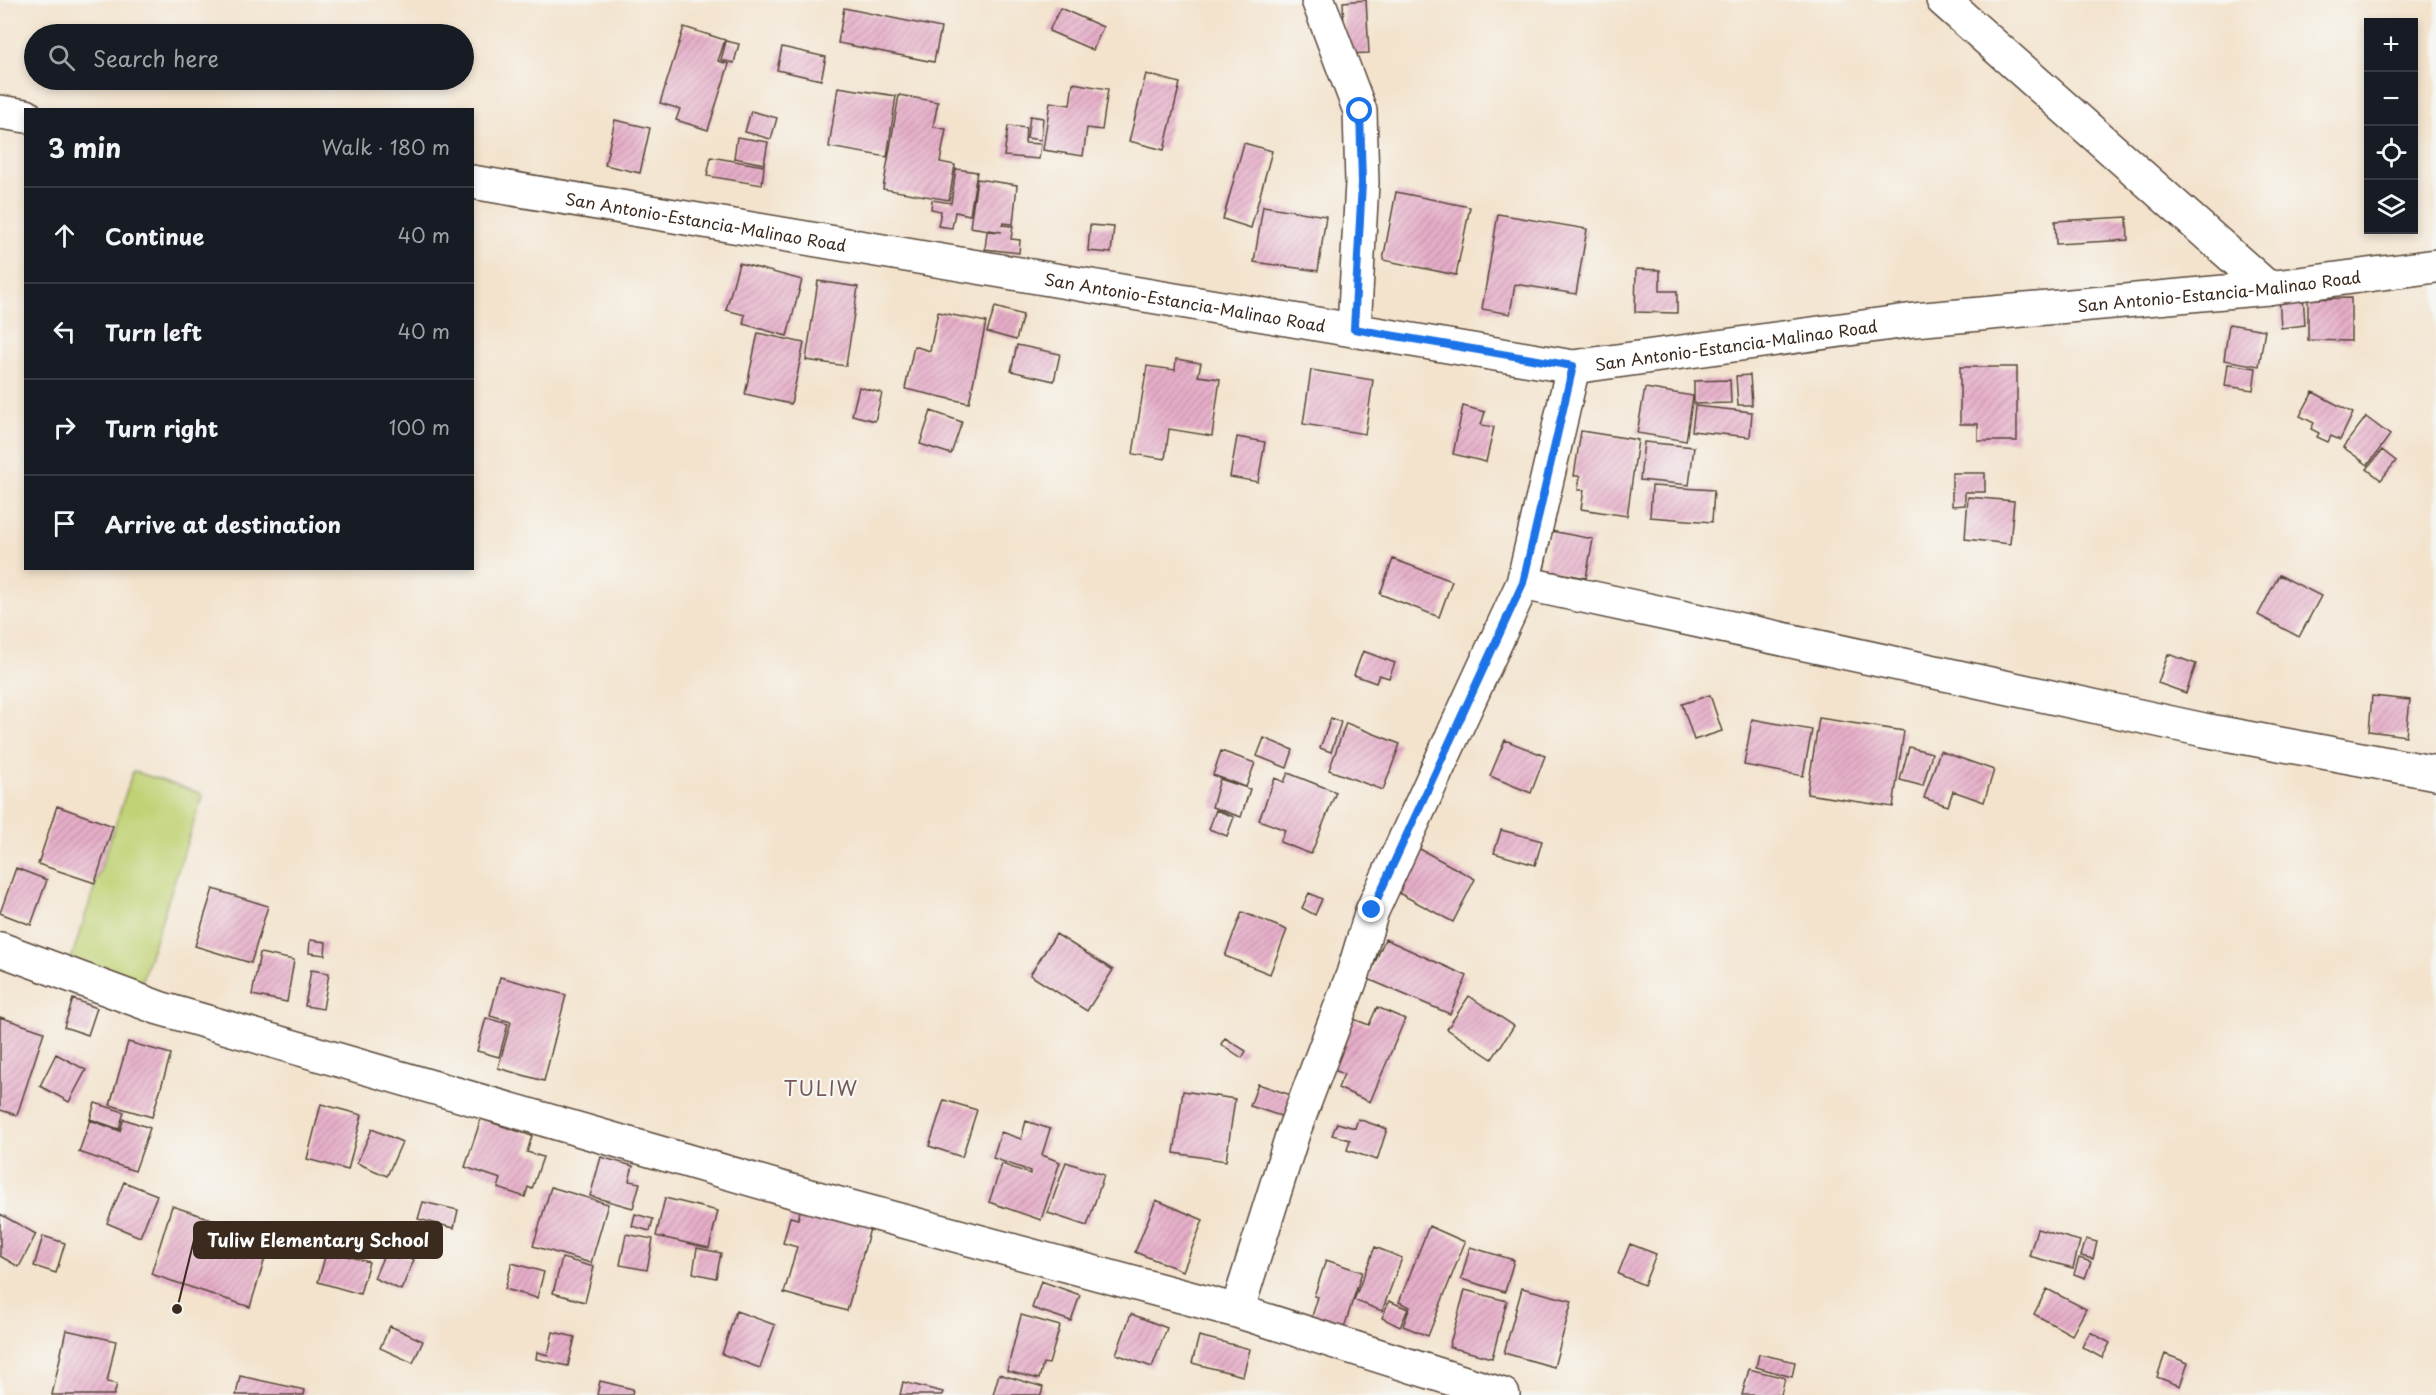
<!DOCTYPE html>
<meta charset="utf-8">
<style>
:root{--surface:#171b24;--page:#242831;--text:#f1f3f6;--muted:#9ea1a6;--line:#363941}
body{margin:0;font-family:"Playpen Sans",sans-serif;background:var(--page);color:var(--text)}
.controls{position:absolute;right:18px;top:18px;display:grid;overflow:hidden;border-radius:0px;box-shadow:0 3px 9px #0003}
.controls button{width:54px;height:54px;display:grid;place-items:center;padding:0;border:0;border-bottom:2px solid var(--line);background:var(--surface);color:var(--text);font:30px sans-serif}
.stop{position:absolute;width:18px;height:18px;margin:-14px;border:4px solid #1a73e8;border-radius:50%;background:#fff}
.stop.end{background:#1a73e8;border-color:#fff;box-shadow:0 2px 6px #0008}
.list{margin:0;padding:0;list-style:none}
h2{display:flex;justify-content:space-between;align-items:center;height:78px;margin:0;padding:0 24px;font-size:26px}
h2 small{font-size:20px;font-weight:400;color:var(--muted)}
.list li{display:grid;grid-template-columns:39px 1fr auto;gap:18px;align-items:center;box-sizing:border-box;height:96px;padding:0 24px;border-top:2px solid var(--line)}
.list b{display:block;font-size:22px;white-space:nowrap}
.list em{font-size:20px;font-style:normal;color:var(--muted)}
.icon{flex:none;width:33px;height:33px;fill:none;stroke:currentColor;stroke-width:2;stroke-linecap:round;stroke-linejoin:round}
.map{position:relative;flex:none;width:2436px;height:1395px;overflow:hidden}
.search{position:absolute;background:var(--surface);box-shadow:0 3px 9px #0003;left:24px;top:24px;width:450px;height:66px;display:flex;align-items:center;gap:15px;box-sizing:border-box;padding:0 21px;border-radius:33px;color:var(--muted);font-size:22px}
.panel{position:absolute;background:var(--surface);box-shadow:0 3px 9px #0003;left:24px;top:108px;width:450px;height:462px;border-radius:0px}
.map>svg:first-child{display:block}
.grass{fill:#c0d275;stroke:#7e7e4a;stroke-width:1.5}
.building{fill:url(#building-hatch)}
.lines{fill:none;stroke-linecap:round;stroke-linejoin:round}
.minor-casing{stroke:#574638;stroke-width:36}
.tertiary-casing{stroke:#574638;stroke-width:36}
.minor{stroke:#fff;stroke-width:33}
.tertiary{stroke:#fff;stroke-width:33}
.route{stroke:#1a73e8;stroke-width:8}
.labels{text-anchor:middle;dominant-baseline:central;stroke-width:4.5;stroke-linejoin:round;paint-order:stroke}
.street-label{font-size:16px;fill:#3b2a1e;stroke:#f6f6f2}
.quarter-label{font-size:20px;letter-spacing:1.5px;fill:#77585a;stroke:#f6f6f2}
.leader{fill:none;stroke:#3b2a1e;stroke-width:2}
.callout-dot{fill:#3b2a1e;stroke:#f6f6f2;stroke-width:2}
.callout{fill:#3b2a1e;stroke:#3b2a1e;stroke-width:2}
.callout-label{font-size:18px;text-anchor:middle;font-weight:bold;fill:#fff}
</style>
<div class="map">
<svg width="2436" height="1395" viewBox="0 0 2436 1395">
<defs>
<pattern id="building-hatch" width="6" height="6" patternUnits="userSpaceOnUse" patternTransform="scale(1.5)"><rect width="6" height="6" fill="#e7aec9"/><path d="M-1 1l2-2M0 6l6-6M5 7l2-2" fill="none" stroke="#bc8ea3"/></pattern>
</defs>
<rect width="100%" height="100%" fill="#f6f6f2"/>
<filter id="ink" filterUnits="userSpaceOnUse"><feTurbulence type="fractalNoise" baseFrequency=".0167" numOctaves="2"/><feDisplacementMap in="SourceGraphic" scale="12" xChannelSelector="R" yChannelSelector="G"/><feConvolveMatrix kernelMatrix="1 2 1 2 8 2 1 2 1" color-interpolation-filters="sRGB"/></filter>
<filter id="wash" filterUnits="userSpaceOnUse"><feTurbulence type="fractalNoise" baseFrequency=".008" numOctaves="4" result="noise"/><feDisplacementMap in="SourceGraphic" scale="24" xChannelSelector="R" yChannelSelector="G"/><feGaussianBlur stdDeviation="1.35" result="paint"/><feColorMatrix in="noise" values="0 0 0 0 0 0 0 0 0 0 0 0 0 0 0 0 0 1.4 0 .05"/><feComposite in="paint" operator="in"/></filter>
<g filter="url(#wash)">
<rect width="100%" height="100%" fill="#f3e3cd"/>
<path class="grass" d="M133,771L203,794L141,983L71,959Z"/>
<g id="blocks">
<path class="building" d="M1366,0L1369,53L1345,54L1343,2Z
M844,8L941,28L934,62L838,43Z
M1060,8L1103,27L1093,50L1049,31Z
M684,27L725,40L718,61L729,64L708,130L676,120L680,109L660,103Z
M726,41L739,44L734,63L721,60Z
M782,47L826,57L821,80L777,70Z
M1146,74L1180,83L1164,150L1129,141Z
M1073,83L1108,89L1102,130L1087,128L1083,156L1043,150L1050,102L1070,105Z
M838,87L896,96L887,157L829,147Z
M899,95L938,102L933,127L946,129L940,162L955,165L949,200L883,189Z
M751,111L777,118L771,139L745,132Z
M1030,116L1043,118L1041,140L1027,138Z
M615,120L650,128L640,173L605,165Z
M1008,126L1026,128L1025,143L1041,144L1039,159L1004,156Z
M737,137L768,142L764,164L734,158Z
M1244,143L1272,151L1251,228L1223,219Z
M711,157L764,166L762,185L707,176Z
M956,169L977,172L970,215L955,212L952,228L938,226L941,211L931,209L932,200L951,203Z
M977,179L1017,185L1013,224L1003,223L1002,225L1013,226L1011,239L1020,240L1019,253L985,249L987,231L1002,232L970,227Z
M1396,192L1470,207L1456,275L1383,260Z
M1263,206L1326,216L1318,271L1254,262Z
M1498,214L1587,229L1576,294L1515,284L1510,314L1482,309Z
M2127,217L2128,240L2056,244L2055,221Z
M1090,225L1114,227L1111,253L1088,251Z
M739,263L802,280L787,336L743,324L745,315L726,310Z
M1636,269L1660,270V291H1677V313L1635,312Z
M818,281L858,287L846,366L806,360Z
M2303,294L2305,325L2281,328L2279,295Z
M2351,298V341L2308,340V299Z
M995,307L1023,315L1016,340L987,332Z
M938,312L986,322L969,403L905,389L914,346L930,351Z
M2229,324L2265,330L2259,366L2224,360Z
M758,333L804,343L791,404L745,394Z
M1017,345L1060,354L1054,381L1011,371Z
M1176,359L1201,363L1198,376L1220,379L1212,436L1169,429L1165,459L1133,454L1147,366L1175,370Z
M2228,364L2256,368L2253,390L2225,386Z
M1960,367H2017V441H1978V424H1960Z
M1311,370L1373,380L1365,434L1303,424Z
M1750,375L1752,405H1738L1736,376Z
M1730,380L1731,403L1694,404V381Z
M859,387L882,393L875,421L852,415Z
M1645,388L1693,396L1686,441L1637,433Z
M2313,392L2353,413L2340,440L2331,436L2328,442L2317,437L2319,433L2311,429L2314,423L2300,416Z
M1463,406L1485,412L1481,425L1494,427L1486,462L1453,454Z
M1695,406L1752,412L1750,437L1692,431Z
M931,411L962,422L951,454L920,444Z
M2366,417L2390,435L2368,465L2343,447Z
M1581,431L1638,440L1627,516L1581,509L1584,490H1578L1580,476H1574Z
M1237,437L1265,442L1258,482L1230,477Z
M1644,442L1694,447L1689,485L1640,480Z
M2382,450L2396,461L2381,480L2367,469Z
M1952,473H1985V492H1965V505L1952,506Z
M1652,486L1714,490L1712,522L1650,517Z
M1968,497L2014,501L2010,544L1965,539Z
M1551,531L1593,539L1586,578L1544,570Z
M1393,559L1452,581L1439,617L1380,594Z
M2279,575L2321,596L2299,637L2258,615Z
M1363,651L1395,663L1389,678L1379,675L1376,683L1354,675Z
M2168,654L2196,664L2186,693L2158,683Z
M1710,695L1722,731L1694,740L1682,704Z
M2372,696L2410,700L2406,736L2369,731Z
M1331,718L1341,722L1331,752L1320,748Z
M1819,718L1904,731L1893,807L1807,794Z
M1752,719L1812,730L1803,776L1744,765Z
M1346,723L1400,744L1383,790L1329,770Z
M1264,738L1293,750L1287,768L1257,756Z
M1505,740L1545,756L1531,793L1490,776Z
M1909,747L1932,753L1923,786L1900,780Z
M1221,751L1255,763L1246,787L1213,775Z
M1940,751L1994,770L1984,802L1953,791L1948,806L1924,798Z
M1288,773L1336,792L1311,854L1280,842L1285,830L1259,820L1275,778L1284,782Z
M1220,779L1250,789L1241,817L1212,807Z
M57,806L113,826L95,883L38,864Z
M1216,810L1234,817L1227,836L1209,829Z
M1501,830L1542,841L1535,865L1494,853Z
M1418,848L1475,879L1453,922L1395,891Z
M16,868L47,880L31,925L0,913Z
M213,889L268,906L251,963L195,946Z
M1309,893L1322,899L1315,915L1302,908Z
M1242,912L1287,930L1270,974L1225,956Z
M1056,934L1113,970L1087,1011L1030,975Z
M1385,939L1467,976L1450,1014L1368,979Z
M310,940L326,942L325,955L309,953Z
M260,953L294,960L287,1002L252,995Z
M311,970L329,973L323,1009L305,1006Z
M500,977L566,995L544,1081L498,1068L511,1022L490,1016Z
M1469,996L1514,1026L1492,1059L1447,1029Z
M73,999L97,1008L88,1035L64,1027Z
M1377,1007L1405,1019L1370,1102L1338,1088L1344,1074L1329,1068L1351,1018L1369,1025Z
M0,1017L44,1032L17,1115L0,1110Z
M486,1018L508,1024L499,1057L477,1051Z
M1225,1038L1246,1051L1242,1058L1221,1044Z
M128,1042L171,1054L152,1117L110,1105Z
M56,1054L86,1070L69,1102L40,1086Z
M1258,1084L1294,1096L1287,1118L1250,1106Z
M1183,1091L1235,1099L1226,1161L1174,1153Z
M944,1100L977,1110L962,1157L929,1146Z
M95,1103L124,1112L119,1129L90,1119Z
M321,1104L362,1115L348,1170L307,1159Z
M124,1119L150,1128L135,1171L79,1152L90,1120L120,1131Z
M481,1119L532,1136L527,1152L543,1157L532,1189L528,1187L525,1197L498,1188L501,1179L465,1167Z
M1358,1119L1387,1129L1377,1160L1347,1150L1350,1140L1332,1135L1337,1123L1355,1128Z
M1026,1121L1050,1129L1042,1155L1060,1162L1041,1220L989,1202L1002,1164L1030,1174V1171L993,1158L1001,1132L1021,1139Z
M372,1129L402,1142L387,1176L357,1163Z
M601,1157L633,1166L629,1181L640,1183L633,1208L590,1196Z
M1066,1162L1104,1175L1087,1226L1048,1213Z
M124,1182L157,1195L140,1237L107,1223Z
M551,1187L608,1204L591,1263L533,1246Z
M665,1198L718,1211L709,1248L656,1236Z
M1156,1200L1203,1220L1183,1271L1135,1252Z
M423,1202L458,1210L454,1228L418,1219Z
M802,1205L871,1225L847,1311L784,1293L797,1247L783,1243L790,1217L798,1219Z
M172,1206L271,1239L250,1307L151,1274Z
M0,1214L36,1234L19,1267L0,1256Z
M635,1214L653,1219L650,1231L632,1226Z
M1429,1226L1465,1242L1428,1336L1403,1326L1410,1307L1399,1302Z
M2037,1229L2080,1241L2073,1268L2029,1256Z
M626,1234L653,1239L647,1270L620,1265Z
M43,1236L65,1243L56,1273L34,1266Z
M2086,1239L2097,1242L2093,1259L2081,1256Z
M1630,1244L1656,1254L1644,1285L1618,1274Z
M1375,1247L1402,1258L1382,1311L1354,1300Z
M1470,1247L1514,1260L1505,1292L1461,1279Z
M387,1248L414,1260L401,1290L374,1278Z
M697,1248L721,1253L716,1278L693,1273Z
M327,1250L369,1262L360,1294L318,1282Z
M562,1258L594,1267L585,1302L553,1293Z
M2079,1258L2091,1262L2085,1278L2074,1274Z
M1326,1260L1362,1272L1342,1334L1310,1323L1318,1297L1314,1296Z
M512,1263L544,1272L537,1298L505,1289Z
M1041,1281L1080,1295L1071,1321L1032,1308Z
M1522,1288L1572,1301L1554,1367L1504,1353Z
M2047,1289L2086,1309L2072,1335L2034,1314Z
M1465,1290L1507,1301L1492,1358L1449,1347Z
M1389,1301L1408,1309L1400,1327L1382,1318Z
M736,1311L775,1325L760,1368L722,1354Z
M1131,1314L1167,1328L1152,1367L1116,1354Z
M1021,1315L1060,1326L1049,1364L1043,1363L1039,1379L1007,1371Z
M390,1326L423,1341L413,1363L380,1348Z
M66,1330L116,1341L107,1382L117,1384L114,1395H52Z
M553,1332L575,1337L568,1366L536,1359L537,1352L548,1355Z
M2090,1332L2110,1343L2102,1358L2082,1347Z
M1199,1336L1250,1349L1243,1376L1192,1363Z
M1759,1354L1795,1362L1792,1377L1756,1367Z
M2165,1354L2188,1363L2180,1386L2157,1377Z
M1749,1369L1785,1378L1781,1395H1742Z
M999,1374L1043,1387L1041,1395H993Z
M240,1376L305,1390L304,1395H236Z
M600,1381L633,1389L632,1395H597Z
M903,1382L943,1392L942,1395H900Z"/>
</g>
</g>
<g filter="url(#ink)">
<use href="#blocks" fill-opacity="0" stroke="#574638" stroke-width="1.5"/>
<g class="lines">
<defs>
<path id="minor" d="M1318,0L1360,111L1362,183L1354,329
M1943,0L2268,288
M1523,583L2204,730L2436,773
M0,949L159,1008L795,1192L1237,1311L1503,1395
M1237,1311L1293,1133L1353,974L1372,911L1523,583L1573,367"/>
<g id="tertiary">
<path d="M0,112L26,116"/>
<path id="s1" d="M472,182L1573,367L1914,320L2268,288L2436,266"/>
</g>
</defs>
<use href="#minor" class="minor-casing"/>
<use href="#tertiary" class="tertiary-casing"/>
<use href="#minor" class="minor"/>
<use href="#tertiary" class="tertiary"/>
</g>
</g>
<g class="lines" filter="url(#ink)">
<path class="route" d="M1360,111L1362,183L1354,329L1573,366L1523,583L1372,910"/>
</g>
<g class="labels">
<g class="street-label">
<text stroke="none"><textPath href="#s1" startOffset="237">San Antonio-Estancia-Malinao Road</textPath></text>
<text stroke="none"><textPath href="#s1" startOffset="1767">San Antonio-Estancia-Malinao Road</textPath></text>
<text stroke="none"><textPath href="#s1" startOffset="723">San Antonio-Estancia-Malinao Road</textPath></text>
<text stroke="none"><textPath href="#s1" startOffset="1281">San Antonio-Estancia-Malinao Road</textPath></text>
</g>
<g class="quarter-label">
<text x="821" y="1088">TULIW</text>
</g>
</g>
<path class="leader" d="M177 1309L194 1240"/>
<circle class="callout-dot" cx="177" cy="1309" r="6"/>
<rect class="callout" x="194" y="1222" width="248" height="36" rx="6"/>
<g class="callout-label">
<text x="318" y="1247">Tuliw Elementary School</text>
</g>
</svg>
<div class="controls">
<button>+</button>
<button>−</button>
<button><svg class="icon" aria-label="locate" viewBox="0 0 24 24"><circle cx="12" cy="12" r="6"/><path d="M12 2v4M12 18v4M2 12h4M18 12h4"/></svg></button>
<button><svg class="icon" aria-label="layers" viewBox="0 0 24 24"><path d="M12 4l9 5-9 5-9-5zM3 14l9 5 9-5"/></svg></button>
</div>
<div class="stop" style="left:1360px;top:111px"></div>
<div class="stop end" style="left:1372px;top:910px"></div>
<div class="search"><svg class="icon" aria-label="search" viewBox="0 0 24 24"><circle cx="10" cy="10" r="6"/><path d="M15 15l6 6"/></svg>Search here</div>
<section class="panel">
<h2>3 min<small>Walk · 180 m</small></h2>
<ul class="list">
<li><svg class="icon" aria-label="ahead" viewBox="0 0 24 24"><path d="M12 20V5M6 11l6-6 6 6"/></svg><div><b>Continue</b></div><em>40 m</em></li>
<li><svg class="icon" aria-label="left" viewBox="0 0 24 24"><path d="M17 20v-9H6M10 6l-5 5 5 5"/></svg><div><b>Turn left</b></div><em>40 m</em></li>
<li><svg class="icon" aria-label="right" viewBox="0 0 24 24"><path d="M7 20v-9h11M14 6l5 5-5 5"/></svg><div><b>Turn right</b></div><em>100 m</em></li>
<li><svg class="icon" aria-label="arrive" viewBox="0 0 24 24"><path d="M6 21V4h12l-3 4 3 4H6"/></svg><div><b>Arrive at destination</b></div></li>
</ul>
</section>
</div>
